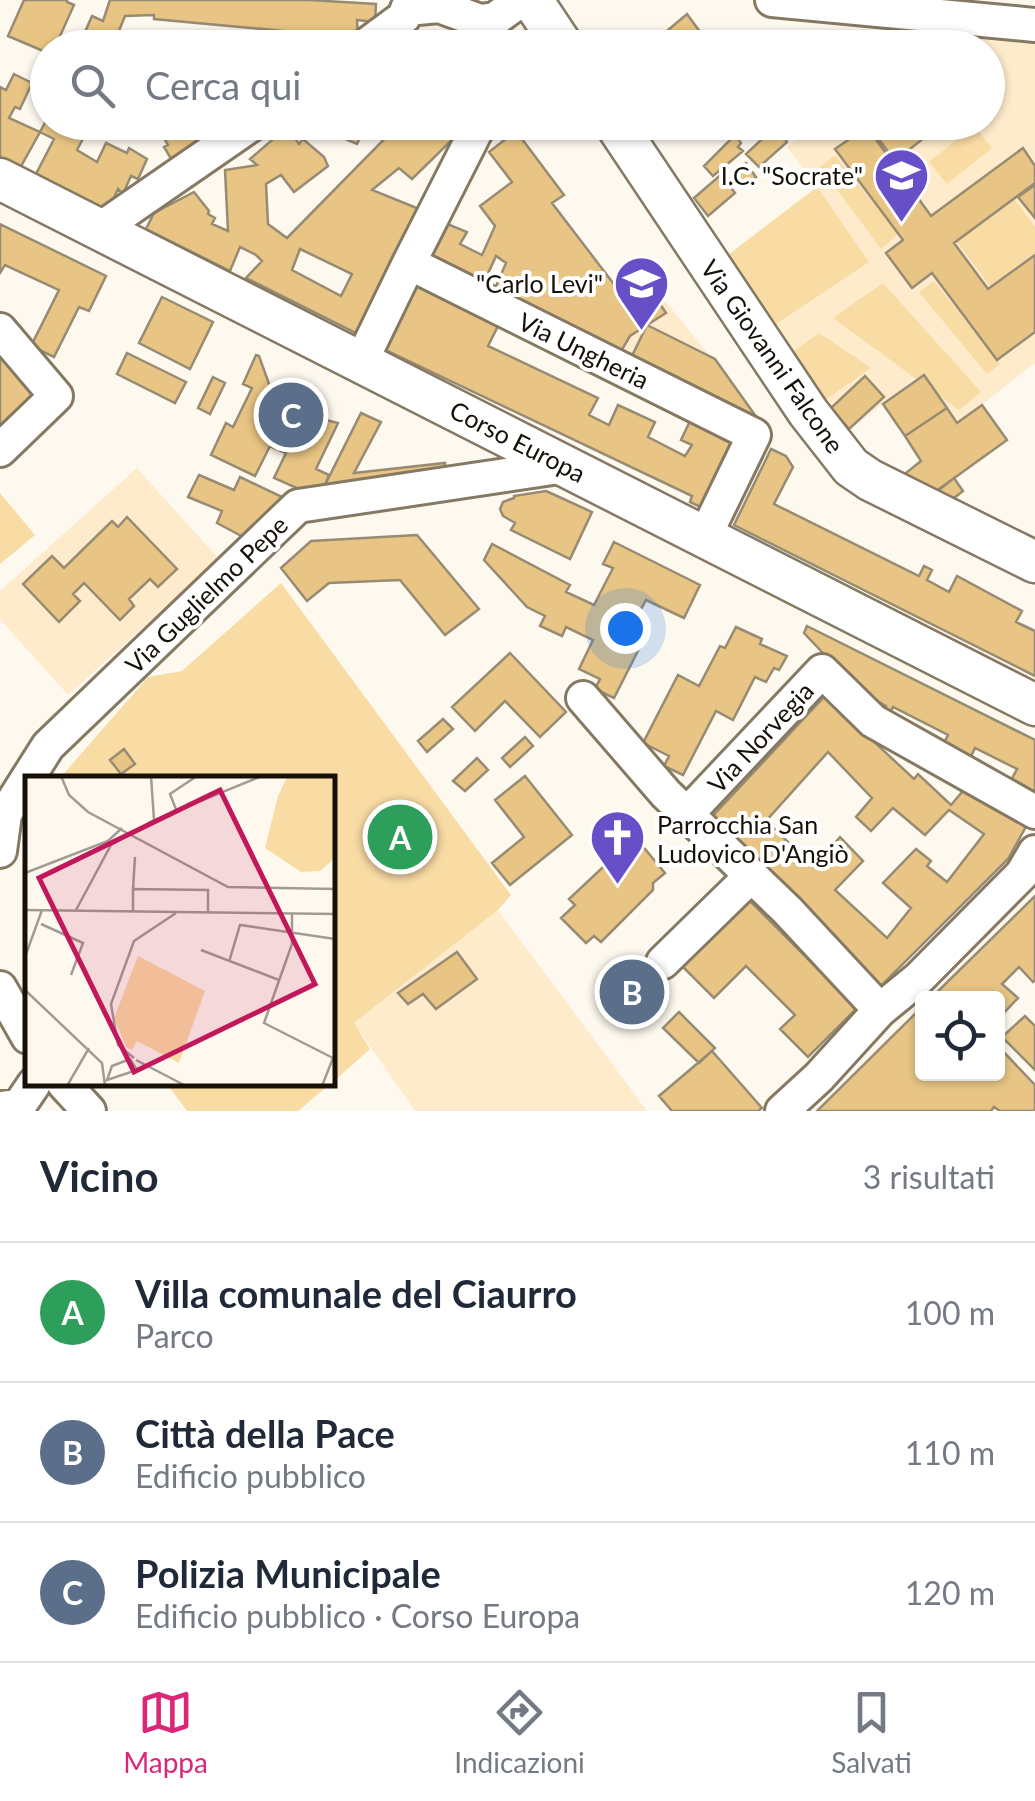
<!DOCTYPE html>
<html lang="it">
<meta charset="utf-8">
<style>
:root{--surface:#fff;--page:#f6f6f7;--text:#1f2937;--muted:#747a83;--line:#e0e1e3;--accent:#db2777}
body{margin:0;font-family:Lato,sans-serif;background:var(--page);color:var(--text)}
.controls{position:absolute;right:30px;bottom:30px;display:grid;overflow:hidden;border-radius:10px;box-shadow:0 2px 8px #0004}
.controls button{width:90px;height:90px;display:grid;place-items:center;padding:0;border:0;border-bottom:2px solid var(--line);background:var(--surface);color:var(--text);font:50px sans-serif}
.you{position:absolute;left:625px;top:628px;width:35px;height:35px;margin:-25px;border:8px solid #fff;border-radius:50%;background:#1a73e8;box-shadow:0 0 0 15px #1a73e833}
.badge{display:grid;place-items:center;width:65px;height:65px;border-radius:50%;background:var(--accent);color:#fff;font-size:32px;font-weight:700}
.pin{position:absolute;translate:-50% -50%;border:5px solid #fff;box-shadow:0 2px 10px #0006}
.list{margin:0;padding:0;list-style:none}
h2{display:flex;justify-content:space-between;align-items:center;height:130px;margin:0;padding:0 40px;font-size:42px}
h2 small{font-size:32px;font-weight:400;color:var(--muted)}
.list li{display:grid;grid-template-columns:65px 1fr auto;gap:30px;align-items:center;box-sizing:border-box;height:140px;padding:0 40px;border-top:2px solid var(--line)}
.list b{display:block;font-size:38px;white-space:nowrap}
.list p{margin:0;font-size:32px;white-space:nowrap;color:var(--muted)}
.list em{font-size:32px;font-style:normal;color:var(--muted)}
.icon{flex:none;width:55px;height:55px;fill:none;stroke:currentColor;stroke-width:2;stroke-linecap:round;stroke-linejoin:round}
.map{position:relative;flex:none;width:1035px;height:1111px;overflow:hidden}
.search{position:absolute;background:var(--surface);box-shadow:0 2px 8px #0004;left:30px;right:30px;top:30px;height:110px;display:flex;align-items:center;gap:25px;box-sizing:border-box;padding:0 35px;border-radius:55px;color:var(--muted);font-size:38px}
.sheet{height:550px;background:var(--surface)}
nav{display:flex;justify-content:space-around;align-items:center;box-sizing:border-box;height:140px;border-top:2px solid var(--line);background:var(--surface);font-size:28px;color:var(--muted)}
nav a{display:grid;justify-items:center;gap:5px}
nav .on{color:var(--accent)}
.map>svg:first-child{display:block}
.built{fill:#feebcb}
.green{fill:#f9dba4}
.building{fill:#e8c584;stroke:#988b73;stroke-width:2.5;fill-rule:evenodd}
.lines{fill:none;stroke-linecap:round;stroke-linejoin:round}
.minor-casing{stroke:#867963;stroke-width:38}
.major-casing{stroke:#867963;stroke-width:45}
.minor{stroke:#fff;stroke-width:32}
.major{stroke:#fff;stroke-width:40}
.labels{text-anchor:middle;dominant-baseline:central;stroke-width:8;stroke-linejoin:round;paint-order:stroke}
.poi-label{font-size:25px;fill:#161108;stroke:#fff;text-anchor:end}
.street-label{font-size:25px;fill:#161108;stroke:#fff}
.inset-road{fill:none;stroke:#a19c93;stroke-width:2.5}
.view{fill:#c2185b;fill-opacity:0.15;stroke:#c2185b;stroke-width:5}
.inset-edge{fill:none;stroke:#161108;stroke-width:5}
</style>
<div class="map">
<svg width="1035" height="1111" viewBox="0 0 1035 1111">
<rect width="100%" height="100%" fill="#fef9ef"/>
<path class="built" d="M928,34L1035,43V363L959,422L923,372L842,436L719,262L817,187L787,147L817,123L988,122V48L911,47Z
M644,275L719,367L583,355L605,310Z
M137,468L219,559L68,695L0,619V591Z
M498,910L647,1111H415L354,1023Z"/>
<path class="green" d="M974,126L992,148L947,184L929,162Z
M835,155L898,234L881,249L820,167Z
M817,187L869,262L767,330L719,262Z
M1015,200L1035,227V253L990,286L957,242Z
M934,281L1000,364L987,374L919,292Z
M883,283L981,392L959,410L833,318Z
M819,333L871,368L819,404L786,357Z
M0,493L35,535L0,564Z
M281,583L511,895L498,910L354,1023L370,1049L333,1082L332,778H60L148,677L182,671Z
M167,1084H330L298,1111H187Z"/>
<path class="building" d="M24,0H67V2L74,5L56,45L63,48H48V53L8,36Z
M110,0H310L376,4L375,22L357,20L358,38L154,19V15L125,16L112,48H78L92,16L103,21Z
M687,14L706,40L696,48H671L661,36Z
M14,74L32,83L20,109L15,107L9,118L40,132L20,168L0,157V87L6,90Z
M48,117V122H66L85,135L77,150L97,162L106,143L127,153L129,148L147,159L138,179L131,176L123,194L118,189L108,211L35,176L54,139L40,132Z
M148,122H230L173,162L164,147L168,145L157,126Z
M322,122H368L357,144L319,128Z
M401,122H444L457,135L412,179L399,168L372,190L424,211L358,334L246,278L262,261L256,255L240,247L230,271L146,229L154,213L194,192L209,211L208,214L215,218L212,224L228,231L225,170L257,165L250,159L287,127L299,144L303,139L324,157L328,166L294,192L281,175L266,184L268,224L287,238ZM300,249L352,274L341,296L292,270Z
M866,122H944L895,161Z
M776,126L787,142L759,167L746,154Z
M867,127L931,216L1023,148L1035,166V183L954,243L988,289L1035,255V332L997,360L932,273L912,288L886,253L903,240L835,149Z
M516,131L564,195L552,203L626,300L646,283L666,313L630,336L617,358L491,298L506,263L496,256L480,291L419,260L438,220L467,232L460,244L482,255L495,226L480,206L512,182L489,152Z
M735,135L741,143L738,147L743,151L713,176L704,166Z
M746,163L756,177L744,187L733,174Z
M724,172L731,181L729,185L735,193L708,216L694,198Z
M1035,185V218L1018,197Z
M0,224L106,276L89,311L79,307L54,357L31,346L59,290L5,265L0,273Z
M412,280L500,322L488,346L598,398L589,415L609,425L618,405L655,422L648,437L685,456L692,445L681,440L692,417L747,443L713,513L690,502L692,496L379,347Z
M162,297L213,322L190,369L139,343Z
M647,325L715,359L757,418L752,429L631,358Z
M127,353L186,382L175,403L117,374Z
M256,355L259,356L273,395L289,403L286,410L338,423L316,469L329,475L324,487L301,490L274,478L286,453L270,446L255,476L211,455L226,423L233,427L252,388L243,384Z
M0,356L41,406L0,439Z
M924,375L947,408L905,436L883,404Z
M865,376L884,397L849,429L831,408Z
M213,377L225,383L210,414L198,408Z
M982,405L1007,440L932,494L901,477L921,461L905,436L947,408L957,423Z
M361,413L381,422L354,473L445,463L446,483L324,487Z
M771,449L786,456L793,467L774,504L919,576L924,566L932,570L927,580L949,592L957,576L1022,611L1016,622L1035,631V676L734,525Z
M199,475L234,490L240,477L282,497L247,539L217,523L222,511L188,497Z
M954,478L963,491L949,502L939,490Z
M546,491L592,512L570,559L511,530L515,523L503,516L500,509L503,502L514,498V496Z
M127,517L177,569L158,587L150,579L129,599L134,606L120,620L84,583L73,594L80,601L59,622L23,584L52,556L64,568L112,521L118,527Z
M417,535L479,609L445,635L400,580L329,583L307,601L281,568L311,541Z
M614,542L700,585L684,618L646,600L629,632L643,641L614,698L595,689L600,679L579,669L593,640L566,627L562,636L540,626L545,616L527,607L484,560L492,544L570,585L566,592L594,605L613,568L603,564Z
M807,626L1035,740V801L1008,786L1017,769L975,748L966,767L939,752L948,735L893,707L888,717L882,714L886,706L859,691L804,633Z
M736,627L762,639L760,644L787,656L779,670L774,668L766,682L755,677L733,720L716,711L683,775L664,766L669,756L643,743L678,675L699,686L720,646L725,648Z
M510,653L566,712L540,737L505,701L475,731L452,707Z
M825,696L914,779L918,774L951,805L968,785L1028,823L1008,859L875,992L708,821ZM828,752L872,798L856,817L871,831L893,808L925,835L949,810L984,834L947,882L927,866L931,861L916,849L883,883L911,908L887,938L835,890L863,861L840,837L814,867L766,821Z
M443,719L453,729L427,752L418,741Z
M525,737L533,746L510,767L502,758Z
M124,749L135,764L121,774L110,760Z
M477,758L488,770L465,791L453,781Z
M525,776L572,835L510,885L492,863L524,837L495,800Z
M635,837L665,873L653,883V890L601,942L594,936L586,943L561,918L575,905L569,899Z
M1035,896V980L1033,982L1019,967L1002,984L1018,998L998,1019V998H931Z
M748,899L857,1008L808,1057L780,1029L795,1015L746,966L714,998L681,965Z
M457,952L477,979L436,1009L423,994L408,1004L398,993Z
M638,964L660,986L623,1023L604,999Z
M922,1007V1074H998V1046L1035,1085V1111H1000L994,1107L991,1111H817Z
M679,1012L715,1048L699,1063L663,1028Z
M1025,1016L1035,1026V1070L1002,1037Z
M712,1051L762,1108L758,1111H672L659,1096Z"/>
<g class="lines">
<defs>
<path id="minor" d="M772,0L1035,25
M362,48L404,17L407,9L439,6L480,21L495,19L521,0
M100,229L255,122
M409,263L477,129L485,122
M0,330L56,396L0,450
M361,362L409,263L754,435L704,538
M583,698L666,794L787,910L880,1010
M686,815L822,671L873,721L1035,812
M0,851L5,814L48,746L298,506L566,466
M663,962L751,876
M0,988L28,1037
M64,1084L89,1111
M0,1108L19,1106L34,1084
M782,1111L819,1077L880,1010L918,979L1022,874L1035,852"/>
<path id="major" d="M532,0L564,48
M614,122L808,412L851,467L870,480L1035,562
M0,179C346,352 689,532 1035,705"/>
</defs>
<use href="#minor" class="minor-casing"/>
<use href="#major" class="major-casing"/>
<use href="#minor" class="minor"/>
<use href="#major" class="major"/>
</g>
<defs>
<symbol id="school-pin" viewBox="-11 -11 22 30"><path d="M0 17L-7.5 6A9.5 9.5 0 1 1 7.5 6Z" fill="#674fc8" stroke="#fff"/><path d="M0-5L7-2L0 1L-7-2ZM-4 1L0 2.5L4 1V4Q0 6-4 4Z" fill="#fff"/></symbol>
<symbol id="church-pin" viewBox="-11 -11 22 30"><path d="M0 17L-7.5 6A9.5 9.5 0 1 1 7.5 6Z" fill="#674fc8" stroke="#fff"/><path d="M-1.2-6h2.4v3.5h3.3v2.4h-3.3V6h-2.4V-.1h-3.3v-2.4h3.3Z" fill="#fff"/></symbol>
</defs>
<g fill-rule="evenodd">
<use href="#school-pin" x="870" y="144" width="63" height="86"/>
<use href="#school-pin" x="610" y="252" width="63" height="86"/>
<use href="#church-pin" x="586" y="806" width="63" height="86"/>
</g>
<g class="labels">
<g class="poi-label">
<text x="863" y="175">I.C. "Socrate"</text>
<text x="603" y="283">"Carlo Levi"</text>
<text x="657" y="824" text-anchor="start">Parrocchia San<tspan x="657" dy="29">Ludovico D'Angiò</tspan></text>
</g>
<g class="street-label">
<text transform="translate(584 350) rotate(26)">Via Ungheria</text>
<text transform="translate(773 356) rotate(55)">Via Giovanni Falcone</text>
<text transform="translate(518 441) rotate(27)">Corso Europa</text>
<text transform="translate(206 594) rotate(-44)">Via Guglielmo Pepe</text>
<text transform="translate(760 737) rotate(-47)">Via Norvegia</text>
</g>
</g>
<g transform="translate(25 776)">
<rect width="310" height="310" fill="#fef9ef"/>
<path d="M310,0V82L295,95L276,96L240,72L253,20L262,1ZM113,180L180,215L154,287L112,265L107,274L101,271L89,242Z" fill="#f9dba4"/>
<path class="inset-road" d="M36,0L44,19L63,36L203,111L310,113M126,0L129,44M152,36L145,18L172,0M0,97L83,65L97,52M108,113L110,81M0,134L310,138M51,134L86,69L129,44L237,0M108,135V113L183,114V136M267,137V168L239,247L308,282L297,310M16,148L58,167L46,199M176,174L254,204M0,181L17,134M204,186L215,149L310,163M0,214L77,287L80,310M109,282L93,269L86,228L109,165L151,137M105,283L112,294L82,304L87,290ZM111,284L161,310M42,310L64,272"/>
<path class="view" d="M195,14L290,208L109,296L14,102Z"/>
<rect width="310" height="310" class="inset-edge"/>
</g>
</svg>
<div class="controls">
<button><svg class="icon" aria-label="locate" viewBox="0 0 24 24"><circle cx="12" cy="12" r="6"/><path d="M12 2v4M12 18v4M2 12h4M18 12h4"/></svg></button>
</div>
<div class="you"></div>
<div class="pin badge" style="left:400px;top:837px;background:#2e9e5b">A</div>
<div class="pin badge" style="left:632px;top:992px;background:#5c6f8a">B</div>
<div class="pin badge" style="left:291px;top:415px;background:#5c6f8a">C</div>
<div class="search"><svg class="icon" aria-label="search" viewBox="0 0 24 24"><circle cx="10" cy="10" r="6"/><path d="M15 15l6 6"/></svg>Cerca qui</div>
</div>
<section class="sheet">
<h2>Vicino<small>3 risultati</small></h2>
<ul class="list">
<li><span class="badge" style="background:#2e9e5b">A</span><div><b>Villa comunale del Ciaurro</b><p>Parco</p></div><em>100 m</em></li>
<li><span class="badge" style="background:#5c6f8a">B</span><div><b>Città della Pace</b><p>Edificio pubblico</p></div><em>110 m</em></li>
<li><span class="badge" style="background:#5c6f8a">C</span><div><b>Polizia Municipale</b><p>Edificio pubblico · Corso Europa</p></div><em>120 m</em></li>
</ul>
</section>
<nav>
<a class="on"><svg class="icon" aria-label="map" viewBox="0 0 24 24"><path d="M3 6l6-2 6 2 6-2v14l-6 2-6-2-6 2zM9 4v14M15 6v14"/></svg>Mappa</a>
<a><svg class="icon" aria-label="directions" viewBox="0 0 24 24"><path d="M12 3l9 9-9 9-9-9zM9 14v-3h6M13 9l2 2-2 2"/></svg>Indicazioni</a>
<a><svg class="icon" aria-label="saved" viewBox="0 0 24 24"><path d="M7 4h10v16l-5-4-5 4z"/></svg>Salvati</a>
</nav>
